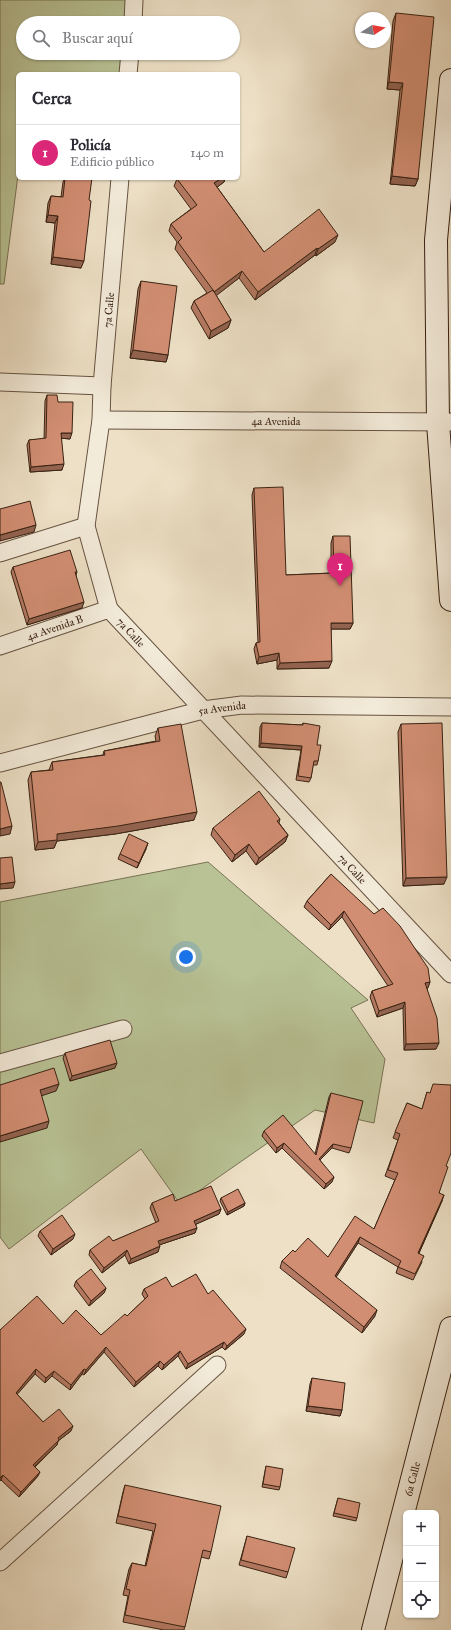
<!DOCTYPE html>
<html lang="es">
<meta charset="utf-8">
<style>
:root{--surface:#fff;--page:#f2f2f3;--text:#2b2b33;--muted:#7c7c81;--line:#e1e1e2;--accent:#db2777}
body{margin:0;font-family:"IM FELL Great Primer",serif;background:var(--page);color:var(--text)}
.controls{position:absolute;right:12px;bottom:12px;display:grid;overflow:hidden;border-radius:6px;box-shadow:0 1px 3px #0004}
.controls button{width:36px;height:36px;display:grid;place-items:center;padding:0;border:0;border-bottom:1px solid var(--line);background:var(--surface);color:var(--text);font:20px sans-serif}
.compass{position:absolute;left:355px;top:12px;width:36px;height:36px;border-radius:50%;background:var(--surface);box-shadow:0 1px 3px #0004;rotate:79deg}
.you{position:absolute;left:186px;top:957px;width:14px;height:14px;margin:-10px;border:3px solid #fff;border-radius:50%;background:#1a73e8;box-shadow:0 0 0 6px #1a73e833}
.badge{display:grid;place-items:center;width:26px;height:26px;border-radius:50%;background:var(--accent);color:#fff;font-size:13px;font-weight:700}
.pin{position:absolute;translate:-50% -33px;filter:drop-shadow(0 1px 2px #0008)}
.pin::after{content:'';position:absolute;top:21px;width:14px;height:12px;background:inherit;clip-path:polygon(0 0,100% 0,50% 100%)}
.list{margin:0;padding:0;list-style:none}
h2{display:flex;justify-content:space-between;align-items:center;height:52px;margin:0;padding:0 16px;font-size:17px}
h2 small{font-size:13px;font-weight:400;color:var(--muted)}
.list li{display:grid;grid-template-columns:26px 1fr auto;gap:12px;align-items:center;box-sizing:border-box;height:56px;padding:0 16px;border-top:1px solid var(--line)}
.list b{display:block;font-size:15px;white-space:nowrap}
.list p{margin:0;font-size:13px;white-space:nowrap;color:var(--muted)}
.list em{font-size:13px;font-style:normal;color:var(--muted)}
.icon{flex:none;width:22px;height:22px;fill:none;stroke:currentColor;stroke-width:2;stroke-linecap:round;stroke-linejoin:round}
.map{position:relative;flex:none;width:451px;height:1630px;overflow:hidden}
.search{position:absolute;background:var(--surface);box-shadow:0 1px 3px #0004;left:16px;top:16px;width:224px;height:44px;display:flex;align-items:center;gap:10px;box-sizing:border-box;padding:0 14px;border-radius:22px;color:var(--muted);font-size:15px}
.panel{position:absolute;background:var(--surface);box-shadow:0 1px 3px #0004;left:16px;top:72px;width:224px;height:108px;border-radius:6px}
.map>svg:first-child{display:block}
.green{fill:#b8c295;stroke:#787254}
.lines{fill:none;stroke-linecap:round;stroke-linejoin:round}
.street-casing{stroke:#665240;stroke-width:19}
.secondary-casing{stroke:#392213;stroke-width:24}
.street{stroke:#f3ebda;stroke-width:17}
.secondary{stroke:#f3ebda;stroke-width:22}
.wall{fill:#b57a63;stroke:#392213}
.shaded-wall{fill:#936350;stroke:#392213}
.building{fill:#d28e73;stroke:#392213}
.labels{text-anchor:middle;dominant-baseline:central;stroke-width:3.5;stroke-linejoin:round;paint-order:stroke}
.street-label{font-size:11px;fill:#392213;stroke:#f3ebda}
</style>
<div class="map">
<svg width="451" height="1630" viewBox="0 0 451 1630">
<rect width="100%" height="100%" fill="#ede0c6"/>
<filter id="stains"><feTurbulence type="fractalNoise" baseFrequency=".005" numOctaves="4"/><feColorMatrix values="0 0 0 0 .2 0 0 0 0 .09 0 0 0 0 .02 0 0 0 .5 -.17"/></filter>
<radialGradient id="worn" r=".72"><stop offset=".6" stop-color="#630" stop-opacity="0"/><stop offset="1" stop-color="#630" stop-opacity=".3"/></radialGradient>
<path class="green" d="M0,0H131L128,23H23V53H124L122,74H18V175L4,284H0Z
M208,862L368,1000L351,1008L385,1059L374,1123L315,1110L180,1204L141,1149L9,1249L0,1237V902Z"/>
<g class="lines">
<defs>
<g id="street">
<path d="M133,23L134,0"/>
<path d="M128,74L130,53"/>
<path id="s1" d="M120,178L102,386L101,420L86,526L109,609L451,974"/>
<path d="M0,382L102,386"/>
<path id="s2" d="M101,420L451,422"/>
<path d="M0,553L86,526"/>
<path id="s3" d="M0,646L109,609"/>
<path id="s4" d="M0,763L203,710L242,705L451,707"/>
<path d="M0,1063L123,1029"/>
<path d="M0,1562L217,1365"/>
</g>
<g id="secondary">
<path d="M451,80L436,240L438,423L451,600"/>
<path id="s5" d="M373,1630L451,1328"/>
</g>
</defs>
<use href="#street" class="street-casing"/>
<use href="#secondary" class="secondary-casing"/>
<use href="#street" class="street"/>
<use href="#secondary" class="secondary"/>
</g>
<path class="wall" d="M396,13L418,179L415,186L390,184L400,90L387,89L393,21Z
M65,178H88L81,268L51,264L55,223L46,222L48,203L51,196L61,197L63,182Z
M178,178H225L224,182L217,187L264,252L335,242L316,256L315,255L255,300L239,278L216,295L231,320L228,328L209,339L191,308L194,301L207,293L175,249L177,242L169,231L171,224L191,209L174,186L177,179Z
M141,281L168,355L166,362L130,358L138,289Z
M47,395L58,402L70,439L61,438L62,470L30,472L27,445L29,440L44,439L45,401Z
M254,488L286,575L331,573V543L333,536L353,623L350,629H331L329,668L277,669V660L257,664L254,649L256,643H258L252,495Z
M13,567L77,572L76,575L82,608L27,625L11,572Z
M262,723L302,725L303,723L317,745L318,761L317,765H313L311,778L309,782L296,780L301,750L259,747L260,727Z
M401,724L444,884L403,886L398,732Z
M158,728L194,820L115,834L57,841L54,848L35,850L28,780L31,772L49,770L52,762L103,755L104,751L156,741L155,736Z
M280,819L279,823L288,835L285,842L256,865L246,851L232,862L211,835L213,828Z
M146,849L137,868L118,859L120,854Z
M331,874L430,982L427,988L436,1049L404,1050L403,1008L377,1017L370,997L372,991L388,986L342,917L329,930L304,907L307,901Z
M65,1053L115,1068L70,1081L63,1058Z
M427,1092L446,1166L439,1193L442,1201L419,1253L422,1262L413,1280L396,1273L398,1267L358,1243L336,1277L375,1316L362,1333L280,1268L282,1261L295,1252L328,1257L374,1229L395,1180L385,1176L398,1140L393,1138L407,1103L422,1109Z
M331,1093L351,1148L349,1153L332,1148L320,1160L332,1182L324,1189L282,1148L276,1153L262,1136L264,1131L315,1154L329,1097Z
M221,1198L245,1203L244,1206L227,1215L220,1201Z
M175,1201L221,1209L219,1214L196,1224L195,1233L159,1245L158,1252L129,1264L125,1255L102,1273L89,1255L90,1250L113,1241L156,1223L150,1208L152,1203Z
M40,1231L73,1239L51,1255L38,1236Z
M76,1281L106,1288L104,1293L89,1306L74,1286Z
M172,1287L208,1294L244,1334L225,1350L222,1347L186,1369L178,1356L162,1370L158,1366L134,1387L104,1352L84,1375L82,1374L70,1390L52,1376L45,1383L35,1374L17,1394L43,1422L71,1431L58,1441L57,1445L35,1467L38,1476L19,1497L1,1480L0,1330L63,1324L101,1335L127,1316L145,1299L142,1294L144,1289Z
M312,1378L342,1410L340,1416L306,1411L310,1384Z
M266,1466L280,1487L279,1490L262,1487Z
M125,1485L211,1552L209,1559L201,1557L184,1630H164L123,1622L128,1596L123,1595L129,1569L132,1563L145,1566L153,1531L116,1523L123,1492Z
M338,1498L357,1518L356,1521L333,1516Z
M247,1536L288,1572L286,1578L239,1565Z"/>
<path class="shaded-wall" d="M389,82L403,83L400,90L387,89Z
M392,176L418,179L415,186L390,184Z
M222,178H225L224,182L212,191L214,183Z
M48,215L58,216L55,223L46,222Z
M338,235L335,242L316,256L318,249Z
M317,248L315,255L255,300L258,292Z
M53,257L84,261L81,268L51,264Z
M242,271L239,278L212,299L214,292Z
M231,320L228,328L209,339L211,331Z
M133,350L168,355L166,362L130,358Z
M61,433H72L70,439L59,438Z
M64,464L62,470L30,472L31,467Z
M36,525L34,532L0,541V535Z
M84,602L82,608L27,625L29,619Z
M331,623H353L350,629H328Z
M279,653L277,660L257,664L259,657Z
M332,661L329,668L277,669L280,663Z
M261,743L302,746L301,750L259,747Z
M197,812L194,820L115,834L57,841L54,848L35,850L38,842L57,834Z
M12,826L10,834L0,836V829Z
M288,835L285,842L256,865L259,858Z
M148,843L146,849L137,868L139,863Z
M249,844L246,851L232,862L235,855Z
M447,877L444,884L403,886L406,878Z
M15,882L13,888L0,889V884Z
M344,911L342,917L329,930L331,925Z
M430,982L428,988L423,989L425,983Z
M405,1002L403,1008L377,1017L379,1011Z
M439,1043L436,1049L404,1050L406,1044Z
M117,1063L115,1068L70,1081L72,1076Z
M59,1084L56,1091L38,1097L40,1090Z
M49,1121L47,1128L0,1142V1136Z
M284,1143L282,1148L276,1153L277,1148Z
M333,1144L332,1148L317,1163L319,1159Z
M334,1177L332,1182L324,1189L326,1184Z
M444,1195L442,1201L416,1260L418,1253Z
M245,1203L244,1206L227,1215L228,1212Z
M221,1209L219,1214L192,1226L194,1221Z
M197,1228L195,1233L156,1246L158,1241Z
M75,1234L73,1239L51,1255L53,1249Z
M360,1237L358,1243L333,1282L335,1276Z
M160,1246L158,1252L129,1264L131,1259Z
M127,1250L125,1255L102,1273L104,1268Z
M106,1288L104,1293L89,1306L91,1301Z
M377,1310L375,1316L362,1333L364,1327Z
M246,1329L244,1334L225,1350L227,1346Z
M224,1342L222,1347L186,1369L188,1364Z
M106,1347L104,1352L84,1375L86,1370Z
M180,1351L178,1356L162,1370L164,1365Z
M160,1361L158,1366L134,1387L136,1382Z
M36,1369L35,1374L14,1398L16,1393Z
M84,1369L82,1374L70,1390L71,1385Z
M54,1371L52,1376L45,1383L46,1378Z
M308,1406L342,1410L340,1416L306,1411Z
M73,1426L71,1431L58,1441L57,1445L31,1470L33,1465L58,1438Z
M40,1472L38,1476L19,1497L21,1492Z
M3,1475L1,1480L0,1481V1478Z"/>
<path class="building" d="M396,13L434,17L418,179L392,176L403,83L389,82Z
M65,178H92L89,200L91,201L84,261L53,257L58,216L48,215L51,196L63,197Z
M178,178H222L214,183L264,252L319,209L338,235L318,249L317,248L258,292L242,271L214,292L213,290L231,320L211,331L194,301L213,290L178,242L182,238L171,224L197,205L177,179Z
M141,281L177,286L168,355L133,350Z
M47,395H57L58,402H73L72,433H61L64,464L31,467L29,440L46,438Z
M283,487L286,575L334,573L333,536H350L353,623H331L332,661L280,663L279,653L259,657L256,643L260,642L254,488Z
M30,501L36,525L0,535V509Z
M70,550L77,572H75L84,602L29,619L13,567Z
M262,723L303,725V723L320,726L317,745H321L318,761H314L311,778L298,776L302,746L261,743Z
M442,723L447,877L406,878L401,724Z
M181,724L197,812L118,826L57,834V840L38,842L31,772L53,770L52,762L105,755L104,751L160,741L158,728Z
M0,782H1L12,826L0,829Z
M259,791L280,819L277,821L288,835L259,858L249,844L235,855L213,828Z
M129,834L148,843L139,863L120,854Z
M12,857L15,882L0,884V858Z
M331,874L374,914L383,908L400,926L428,968L430,982L425,983L437,1018L439,1043L406,1044L405,1002L379,1011L372,991L393,984L344,911L331,925L307,901Z
M110,1040L117,1063L72,1076L65,1053Z
M54,1068L59,1084L40,1090L49,1121L0,1136V1085Z
M433,1084L451,1085V1153L446,1166L448,1167L439,1193L444,1195L418,1253L424,1256L415,1274L398,1267L401,1261L360,1237L335,1276L377,1310L364,1327L282,1261L293,1250L295,1252L308,1238L328,1257L355,1216L374,1229L398,1173L388,1170L400,1134L395,1132L407,1103L422,1109L427,1092L430,1093Z
M331,1093L363,1101L351,1148L333,1144L319,1159L334,1177L326,1184L284,1143L277,1148L264,1131L283,1115L316,1155Z
M211,1186L221,1209L194,1221L197,1228L158,1241L160,1246L131,1259L127,1250L104,1268L90,1250L109,1236L113,1241L159,1221L152,1203L173,1194L175,1201Z
M238,1189L245,1203L228,1212L221,1198Z
M62,1215L75,1234L53,1249L40,1231Z
M91,1269L106,1288L91,1301L76,1281Z
M196,1274L208,1294L213,1290L246,1329L227,1346L224,1342L188,1364L180,1351L164,1365L160,1361L136,1382L106,1347L86,1370L84,1369L71,1385L54,1371L46,1378L36,1369L16,1393L43,1422L59,1409L73,1426L58,1438L59,1440L33,1465L40,1472L21,1492L3,1475L0,1478V1330L37,1296L63,1324L76,1310L101,1335L125,1314L127,1316L148,1296L144,1289L166,1277L172,1287Z
M312,1378L345,1383L342,1410L308,1406Z
M266,1466L283,1469L280,1487L263,1484Z
M125,1485L221,1506L211,1552L203,1550L185,1627L125,1615L130,1590L126,1589L132,1563L146,1566L156,1524L118,1516Z
M338,1498L360,1503L357,1518L334,1513Z
M247,1536L295,1548L288,1572L241,1560Z"/>
<g class="labels">
<g class="street-label">
<text transform="translate(109 310) rotate(-85)">7a Calle</text>
<text stroke="none"><textPath href="#s2" startOffset="175">4a Avenida</textPath></text>
<text stroke="none"><textPath href="#s3" startOffset="58">4a Avenida B</textPath></text>
<text stroke="none"><textPath href="#s1" startOffset="468">7a Calle</textPath></text>
<text stroke="none"><textPath href="#s4" startOffset="229">5a Avenida</textPath></text>
<text stroke="none"><textPath href="#s1" startOffset="792">7a Calle</textPath></text>
<text stroke="none"><textPath href="#s5" startOffset="156">6a Calle</textPath></text>
</g>
</g>
<rect width="100%" height="100%" filter="url(#stains)"/>
<rect width="100%" height="100%" fill="url(#worn)"/>
</svg>
<div class="controls">
<button>+</button>
<button>−</button>
<button><svg class="icon" aria-label="locate" viewBox="0 0 24 24"><circle cx="12" cy="12" r="6"/><path d="M12 2v4M12 18v4M2 12h4M18 12h4"/></svg></button>
</div>
<svg class="compass" viewBox="-18 -18 36 36"><path d="M0-13l5 13h-10z" fill="#e53935"/><path d="M0 13l5-13h-10z" fill="#7c7c81"/></svg>
<div class="you"></div>
<div class="pin badge" style="left:340px;top:586px">1</div>
<div class="search"><svg class="icon" aria-label="search" viewBox="0 0 24 24"><circle cx="10" cy="10" r="6"/><path d="M15 15l6 6"/></svg>Buscar aquí</div>
<section class="panel">
<h2>Cerca<small></small></h2>
<ul class="list">
<li><span class="badge">1</span><div><b>Policía</b><p>Edificio público</p></div><em>140 m</em></li>
</ul>
</section>
</div>
